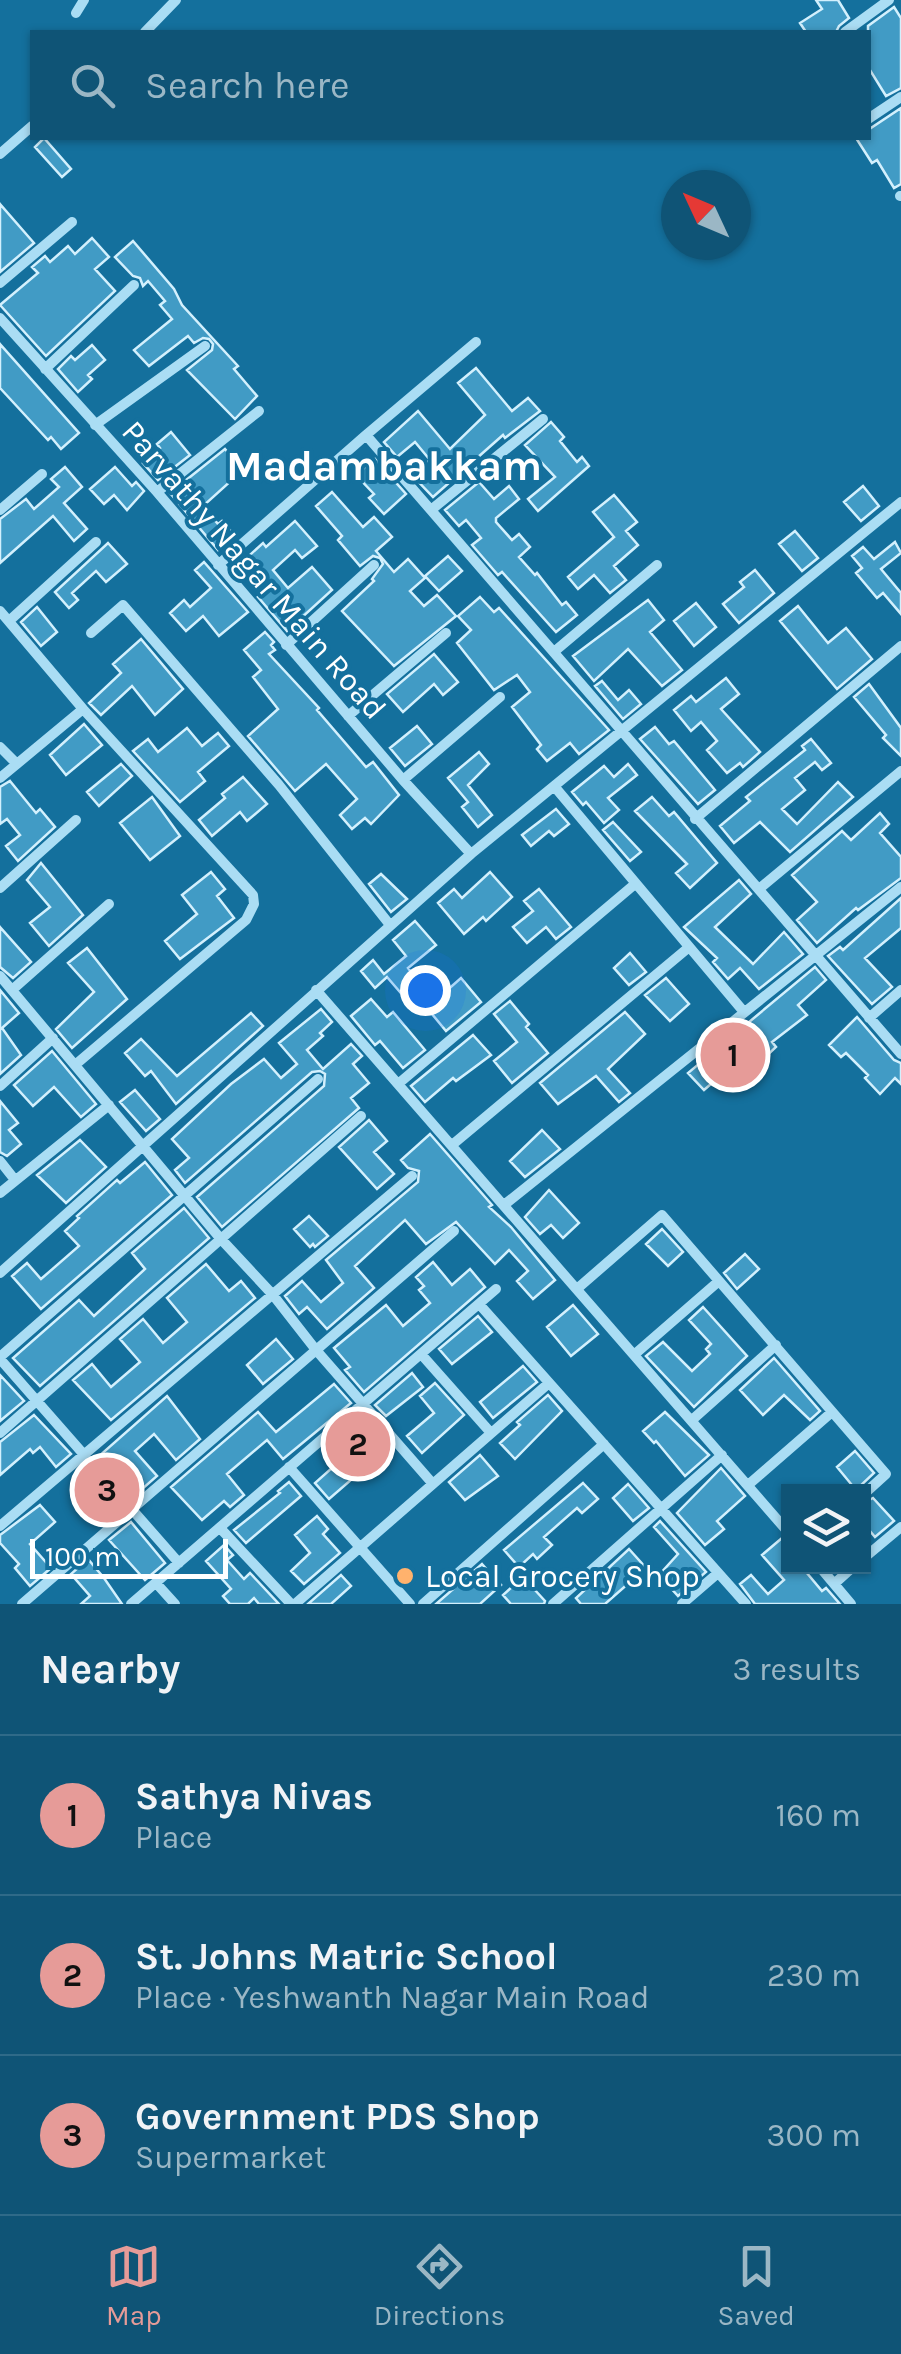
<!DOCTYPE html>
<meta charset="utf-8">
<style>
:root{--surface:#0f5476;--page:#185a7b;--text:#f1f3f6;--muted:#9bb7c5;--line:#2f6a88;--accent:#e69b98}
body{margin:0;font-family:Karla,sans-serif;background:var(--page);color:var(--text)}
.controls{position:absolute;right:30px;bottom:30px;display:grid;overflow:hidden;border-radius:0px;box-shadow:0 2px 8px #0004}
.controls button{width:90px;height:90px;display:grid;place-items:center;padding:0;border:0;border-bottom:2px solid var(--line);background:var(--surface);color:var(--text);font:50px sans-serif}
.compass{position:absolute;left:661px;top:170px;width:90px;height:90px;border-radius:50%;background:var(--surface);box-shadow:0 2px 8px #0004;rotate:314deg}
.scale{position:absolute;left:30px;bottom:25px;width:198px;box-sizing:border-box;padding-left:10px;border:5px solid #fff;border-top:0;font-size:28px;line-height:35px;white-space:nowrap;color:#fff;-webkit-text-stroke:8px #14709d;paint-order:stroke}
.you{position:absolute;left:425px;top:990px;width:35px;height:35px;margin:-25px;border:8px solid #fff;border-radius:50%;background:#1a73e8;box-shadow:0 0 0 15px #1a73e833}
.badge{display:grid;place-items:center;width:65px;height:65px;border-radius:50%;background:var(--accent);color:#111;font-size:32px;font-weight:700}
.pin{position:absolute;translate:-50% -50%;border:5px solid #fff;box-shadow:0 2px 10px #0006}
.list{margin:0;padding:0;list-style:none}
h2{display:flex;justify-content:space-between;align-items:center;height:130px;margin:0;padding:0 40px;font-size:42px}
h2 small{font-size:32px;font-weight:400;color:var(--muted)}
.list li{display:grid;grid-template-columns:65px 1fr auto;gap:30px;align-items:center;box-sizing:border-box;height:160px;padding:0 40px;border-top:2px solid var(--line)}
.list b{display:block;font-size:38px;white-space:nowrap}
.list p{margin:0;font-size:32px;white-space:nowrap;color:var(--muted)}
.list em{font-size:32px;font-style:normal;color:var(--muted)}
.icon{flex:none;width:55px;height:55px;fill:none;stroke:currentColor;stroke-width:2;stroke-linecap:round;stroke-linejoin:round}
.map{position:relative;flex:none;width:901px;height:1604px;overflow:hidden}
.search{position:absolute;background:var(--surface);box-shadow:0 2px 8px #0004;left:30px;right:30px;top:30px;height:110px;display:flex;align-items:center;gap:25px;box-sizing:border-box;padding:0 35px;border-radius:0px;color:var(--muted);font-size:38px}
.sheet{height:610px;background:var(--surface)}
nav{display:flex;justify-content:space-around;align-items:center;box-sizing:border-box;height:140px;border-top:2px solid var(--line);background:var(--surface);font-size:28px;color:var(--muted)}
nav a{display:grid;justify-items:center;gap:5px}
nav .on{color:var(--accent)}
.map>svg:first-child{display:block}
.building{fill:#419bc5;stroke:#d3f0fd;stroke-width:2.5}
.lines{fill:none;stroke-linecap:round;stroke-linejoin:round}
.minor{stroke:#aaddf4;stroke-width:10}
.poi-dot{fill:#ffb26d;stroke:#14709d;stroke-width:4}
.labels{text-anchor:middle;dominant-baseline:central;stroke-width:8;stroke-linejoin:round;paint-order:stroke}
.street-label{font-size:32px;fill:#fff;stroke:#14709d}
.poi-label{font-size:32px;fill:#fff;stroke:#14709d;text-anchor:start}
.district-label{font-size:42px;font-weight:bold;fill:#fff;stroke:#14709d}
</style>
<div class="map">
<svg width="901" height="1604" viewBox="0 0 901 1604">
<rect width="100%" height="100%" fill="#14709d"/>
<path class="building" d="M816,0H838L849,18L839,26L836,32H806L800,23L822,9Z
M894,7L901,18V88L886,96L868,67V26Z
M901,108V184L894,188L877,160L872,163L856,138H868V130Z
M44,138L71,169L62,177L35,147Z
M0,204L34,243L0,272Z
M92,238L109,257L95,269L115,291L46,356L0,305L38,273L32,267L45,256L50,262L68,246L75,254Z
M133,241L174,289L182,305L238,366L234,369L257,396L235,419L187,370L212,350L213,344L209,339L203,338L194,343L188,336L149,366L134,350L172,319L160,305L165,301L148,281L143,286L140,278L133,276L115,257Z
M0,344L79,433L61,449L51,437L48,440L0,388Z
M92,345L105,360L88,375L92,379L78,392L58,369L71,356L75,360Z
M476,368L512,411L528,398L540,411L505,438L503,435L433,497L412,475L430,460L415,442L397,457L384,442L418,411L450,449L485,415L458,383Z
M551,422L564,437L560,441L577,462L582,457L589,466L538,511L528,499L555,477L525,445Z
M171,432L190,455L158,480L143,463L160,448L157,444Z
M225,449L243,470L203,506L218,524L222,521L235,536L218,550L170,493Z
M375,459L406,494L384,514L369,498L374,494L356,475Z
M65,467L82,487L64,503L87,529L74,541L53,516L0,563V519L26,499L34,509L59,487L51,479Z
M115,467L132,486L136,482L144,491L127,510L114,495L104,504L90,489Z
M479,482L494,499L509,486L519,499L496,518V522L512,540L519,534L530,547L519,557L535,575L537,573L562,605L566,602L577,615L556,632L502,572L498,575L472,545L481,538L466,520L459,526L445,510Z
M863,486L879,506L861,521L844,502Z
M332,492L363,527L374,517L392,537L376,551L394,572L408,559L425,578L410,591L424,606L437,595L456,616L394,666L342,611L374,581L372,579L383,564L380,558L373,556L360,566L338,540L342,536L316,506Z
M614,495L637,522L626,531L638,545L614,566L626,580L610,593L594,575L578,589L568,577L614,537L593,512Z
M295,521L317,546L302,558L295,550L273,570L288,588L312,567L332,590L287,631L258,597L265,592L240,564L263,543L266,547Z
M795,531L818,558L802,571L779,544Z
M895,542L901,553L881,569L901,593V614L883,593L877,598L856,573L862,568L852,556L863,547L874,559Z
M108,543L127,564L106,582L96,571L72,593L78,600L69,608L55,592Z
M448,556L462,571L439,591L425,576Z
M204,562L248,612L219,636L203,616L186,631L170,613L184,600L190,607L211,588L195,570Z
M755,570L774,593L739,623L723,604L744,587L740,582Z
M480,597L494,612L499,608L609,730L579,754L570,743L547,761L537,749L541,745L512,707L530,692L517,675L494,690L457,643L471,630L458,616Z
M648,600L664,620L650,632L682,670L662,686L628,649L594,681L573,656Z
M696,603L716,627L694,646L674,621Z
M798,606L828,643L846,628L872,659L837,689L780,621Z
M37,607L57,632L41,646L21,622Z
M265,632L274,642L271,645L275,650L269,654L319,708L317,710L366,767L373,762L399,795L371,824L365,818L352,829L340,815L357,799L326,764L295,791L248,736L278,709L253,677L261,670L244,650Z
M141,639L183,689L155,715L132,686L101,715L89,703L121,673L113,664Z
M434,654L458,682L443,695L434,684L403,712L387,694Z
M726,678L739,694L721,709L760,752L743,767L740,763L727,773L707,750L717,741L701,722L691,731L674,710L691,696L696,702Z
M602,681L618,700L629,690L641,704L623,719L595,686Z
M869,684L901,728V756L883,738L886,735L854,697Z
M84,724L102,745L66,775L50,755Z
M417,726L432,744L405,766L390,748Z
M655,727L669,744L674,741L715,790L698,804L640,739Z
M187,728L202,746L218,733L229,746L198,772L205,781L180,802L133,751L148,739L158,752Z
M811,739L831,763L822,770L815,762L795,778L805,790L782,809L797,824L838,782L853,797L790,852L760,822L734,843L720,826L750,801L746,797L805,750L802,746Z
M479,752L489,764L468,785L492,815L478,827L462,807L468,802L448,778Z
M121,764L132,776L99,806L87,792Z
M628,764L637,775L608,798L619,810L604,823L586,802L583,805L572,792L604,766L614,777Z
M243,777L267,804L247,821L240,812L212,836L199,820L225,798L222,794Z
M10,781L36,813L40,809L55,827L18,861L6,846L20,835L7,819L0,824V787Z
M152,797L180,836L150,860L120,823Z
M652,797L669,816L674,812L717,863L690,888L676,873L687,864L635,811Z
M556,809L569,824L554,836L549,831L531,846L522,835Z
M880,813L889,824L880,833L901,857V878L858,910L856,908L817,943L797,920L817,902L792,875L842,831L851,840Z
M613,822L641,852L630,861L603,830Z
M41,863L83,915L49,946L30,923L50,907L27,880Z
M211,872L225,889L217,896L234,918L180,959L165,941L197,914L182,895Z
M490,872L512,897L486,921L483,917L464,934L438,903L454,889L462,898Z
M381,874L407,899L391,912L369,884Z
M739,880L751,894L715,927L753,964L784,932L803,954L759,989L740,968L728,979L713,962L717,958L684,927Z
M539,889L571,927L556,939L546,927L527,943L513,927L533,911L524,901Z
M901,898V928L865,958L892,987L872,1004L828,956L840,947L843,950Z
M415,921L436,945L408,968L421,986L406,999L387,977L375,988L361,971L373,960L384,974L406,956L393,940Z
M0,927L31,962L13,978L0,967Z
M87,948L127,999L72,1048L56,1029L94,992L68,963Z
M630,953L646,972L629,985L614,968Z
M815,967L826,980L798,1005L807,1015L772,1042L776,1047L758,1064L751,1056L736,1070L733,1065L704,1090L688,1073Z
M461,978L481,1002L446,1031L427,1008Z
M666,978L689,1004L670,1021L645,995Z
M0,990L19,1013L2,1028L21,1055L0,1074Z
M371,999L387,1017L393,1012L425,1050L403,1068L380,1041L375,1045L351,1016Z
M510,1001L529,1024L526,1027L548,1053L512,1083L494,1061L517,1042L494,1014Z
M321,1009L332,1022L320,1033L323,1036L307,1050L323,1069L351,1044L362,1056L353,1064L369,1083L351,1098L359,1108L222,1227L197,1197L324,1086L325,1074L320,1071L312,1072L185,1183L175,1170L189,1158L172,1139L231,1084L264,1059L281,1078L297,1064L279,1043Z
M625,1012L645,1034L608,1069L630,1093L619,1102L596,1076L558,1104L540,1083Z
M251,1013L263,1026L176,1104L151,1071L145,1076L125,1053L141,1039L177,1076Z
M857,1017L894,1060L901,1063V1084L895,1078L880,1094L865,1078L868,1075L846,1053L841,1057L829,1045Z
M473,1035L491,1055L456,1081L453,1078L425,1102L411,1086Z
M52,1051L96,1104L81,1117L54,1087L33,1106L14,1085Z
M135,1090L160,1119L146,1131L120,1102Z
M0,1101L18,1123L9,1130L21,1144L7,1156L0,1152Z
M369,1120L387,1141L374,1152L394,1174L377,1189L339,1147Z
M542,1130L560,1149L525,1177L510,1161Z
M430,1134L492,1205L489,1207L511,1227L555,1280L533,1299L517,1281L528,1271L509,1250L495,1264L456,1222L426,1244L405,1220L355,1266L374,1288L327,1329L307,1307L299,1314L285,1296L302,1281L321,1302L343,1283L326,1260L418,1182L419,1171L408,1168L401,1160Z
M80,1140L106,1167L66,1203L37,1175Z
M145,1162L172,1195L41,1309L12,1276L27,1263L41,1279L79,1246L65,1231L79,1218L77,1216L117,1180L120,1183Z
M549,1190L579,1223L563,1238L551,1225L540,1234L525,1217Z
M184,1208L209,1238L40,1386L13,1358L79,1300L94,1316L145,1269L132,1253Z
M309,1216L328,1236L315,1247L313,1244L310,1247L294,1229Z
M662,1229L683,1252L668,1266L646,1244Z
M745,1254L759,1269L737,1289L724,1273Z
M433,1262L452,1285L470,1269L485,1287L364,1392L345,1370L350,1367L334,1348L386,1305L403,1326L430,1303L419,1290L424,1286L416,1277Z
M206,1264L229,1291L241,1281L255,1298L111,1420L73,1380L92,1364L111,1387L140,1362L120,1339L143,1319L163,1343L187,1322L167,1298Z
M573,1305L598,1334L571,1356L547,1327Z
M703,1307L747,1356L694,1407L646,1356L663,1342L692,1371L710,1354L706,1349L711,1344L689,1320Z
M478,1316L492,1332L452,1364L439,1349Z
M276,1339L293,1359L263,1384L247,1365Z
M774,1358L820,1411L810,1420L784,1395L763,1415L740,1390Z
M523,1366L537,1382L493,1418L480,1402Z
M412,1373L423,1387L386,1416L375,1405Z
M0,1375L24,1401L0,1421Z
M435,1383L464,1415L422,1453L407,1436L434,1413L420,1396Z
M334,1384L351,1403L283,1459L267,1440L227,1474L244,1495L230,1507L224,1501L202,1520L171,1487L258,1412L276,1432Z
M548,1395L562,1411L515,1459L500,1443L520,1425L517,1422Z
M167,1396L200,1439L176,1460L154,1434L135,1451L157,1476L133,1497L98,1457Z
M665,1412L709,1455L685,1476L656,1441L654,1443L643,1431Z
M34,1415L71,1454L56,1467L40,1447L33,1453L30,1449L0,1475V1442Z
M362,1416L389,1447L329,1499L315,1483L341,1460L328,1446Z
M855,1451L874,1473L856,1490L837,1467Z
M480,1455L498,1476L465,1500L449,1482Z
M721,1468L745,1496L717,1521L724,1529L705,1545L677,1513Z
M289,1482L301,1496L246,1543L234,1530L280,1493L278,1491Z
M583,1483L598,1499L582,1513L577,1508L544,1537L552,1545L537,1559L533,1554L519,1567L504,1550Z
M628,1484L649,1508L633,1521L613,1498Z
M873,1498L894,1521L875,1537L864,1524V1503Z
M40,1505L55,1522L30,1544L51,1568L30,1586L15,1568L19,1564L0,1543V1535Z
M317,1516L328,1529L323,1534L340,1553L304,1584L291,1571L310,1553L295,1535Z
M660,1521L706,1572L678,1596L659,1575L678,1554L654,1527Z
M131,1522L165,1563L145,1580L109,1540Z
M782,1538L788,1541V1566H801L822,1591L826,1588L840,1604H755L740,1584L751,1575L768,1594L784,1580L762,1555Z
M224,1545L233,1555L227,1560L244,1579L250,1573L279,1604H259L254,1598L248,1604H230L223,1596L231,1589L206,1561Z
M629,1549L646,1568L605,1604H581L576,1598Z
M88,1559L104,1578L122,1604H81L90,1596L71,1574Z
M482,1564L501,1585L480,1604H436Z
M341,1575L351,1586L331,1604H308Z
M523,1577L545,1601L544,1604H511L503,1595Z"/>
<g class="lines">
<path class="minor" d="M76,13L84,0
M145,32L176,0
M845,32L889,0
M868,119L901,97
M0,154L32,126
M900,196H901
M0,283L72,222
M0,318L157,492L403,780L471,854
M45,369L134,285
M95,425L205,346
M366,435L476,342
M157,492L259,411
M0,510L42,474
M431,510L543,419
M218,565L366,435L901,1054
M0,611L83,709L0,778
M9,621L96,542
M91,633L123,605L279,785L390,925
M286,645L374,565
M555,651L657,565
M348,716L446,633
M0,747L17,764
M403,780L500,697
M554,786L744,1012
M695,819L901,646
M0,888L76,820
M759,889L901,771
M0,976L220,1238L273,1295L316,1350L433,1484
M12,990L109,904
M316,990L788,1532
M869,1018L901,990
M75,1065L246,920L254,904L253,895L83,709
M398,1084L635,884
M0,1086L53,1038
M452,1145L688,948
M0,1161L15,1180
M0,1193L109,1105
M504,1205L901,887
M0,1273L471,854L901,502
M578,1288L662,1215L886,1474L864,1494
M479,1304L746,1604
M421,1354L491,1433
M635,1354L719,1281
M0,1357L318,1079
M0,1359L179,1563
M692,1420L776,1345
M0,1433L361,1116
M289,1467L410,1604
M748,1485L832,1412
M0,1526L412,1176
M220,1528L291,1604
M864,1558L901,1527
M819,1566L851,1604
M156,1583L175,1604
M834,1584L854,1566
M22,1604L454,1231
M131,1604L496,1289
M295,1604L549,1383
M423,1604L604,1444
M553,1604L722,1455
M682,1604L718,1573"/>
</g>
<circle class="poi-dot" cx="405" cy="1576" r="10"/>
<g class="labels">
<g class="street-label">
<text transform="translate(254 570) rotate(49)">Parvathy Nagar Main Road</text>
</g>
<g class="poi-label">
<text x="425" y="1576">Local Grocery Shop</text>
</g>
<g class="district-label">
<text x="384" y="466">Madambakkam</text>
</g>
</g>
</svg>
<div class="controls">
<button><svg class="icon" aria-label="layers" viewBox="0 0 24 24"><path d="M12 4l9 5-9 5-9-5zM3 14l9 5 9-5"/></svg></button>
</div>
<svg class="compass" viewBox="-18 -18 36 36"><path d="M0-13l5 13h-10z" fill="#e53935"/><path d="M0 13l5-13h-10z" fill="#9bb7c5"/></svg>
<div class="scale">100 m</div>
<div class="you"></div>
<div class="pin badge" style="left:733px;top:1055px">1</div>
<div class="pin badge" style="left:358px;top:1444px">2</div>
<div class="pin badge" style="left:107px;top:1490px">3</div>
<div class="search"><svg class="icon" aria-label="search" viewBox="0 0 24 24"><circle cx="10" cy="10" r="6"/><path d="M15 15l6 6"/></svg>Search here</div>
</div>
<section class="sheet">
<h2>Nearby<small>3 results</small></h2>
<ul class="list">
<li><span class="badge">1</span><div><b>Sathya Nivas</b><p>Place</p></div><em>160 m</em></li>
<li><span class="badge">2</span><div><b>St. Johns Matric School</b><p>Place · Yeshwanth Nagar Main Road</p></div><em>230 m</em></li>
<li><span class="badge">3</span><div><b>Government PDS Shop</b><p>Supermarket</p></div><em>300 m</em></li>
</ul>
</section>
<nav>
<a class="on"><svg class="icon" aria-label="map" viewBox="0 0 24 24"><path d="M3 6l6-2 6 2 6-2v14l-6 2-6-2-6 2zM9 4v14M15 6v14"/></svg>Map</a>
<a><svg class="icon" aria-label="directions" viewBox="0 0 24 24"><path d="M12 3l9 9-9 9-9-9zM9 14v-3h6M13 9l2 2-2 2"/></svg>Directions</a>
<a><svg class="icon" aria-label="saved" viewBox="0 0 24 24"><path d="M7 4h10v16l-5-4-5 4z"/></svg>Saved</a>
</nav>
